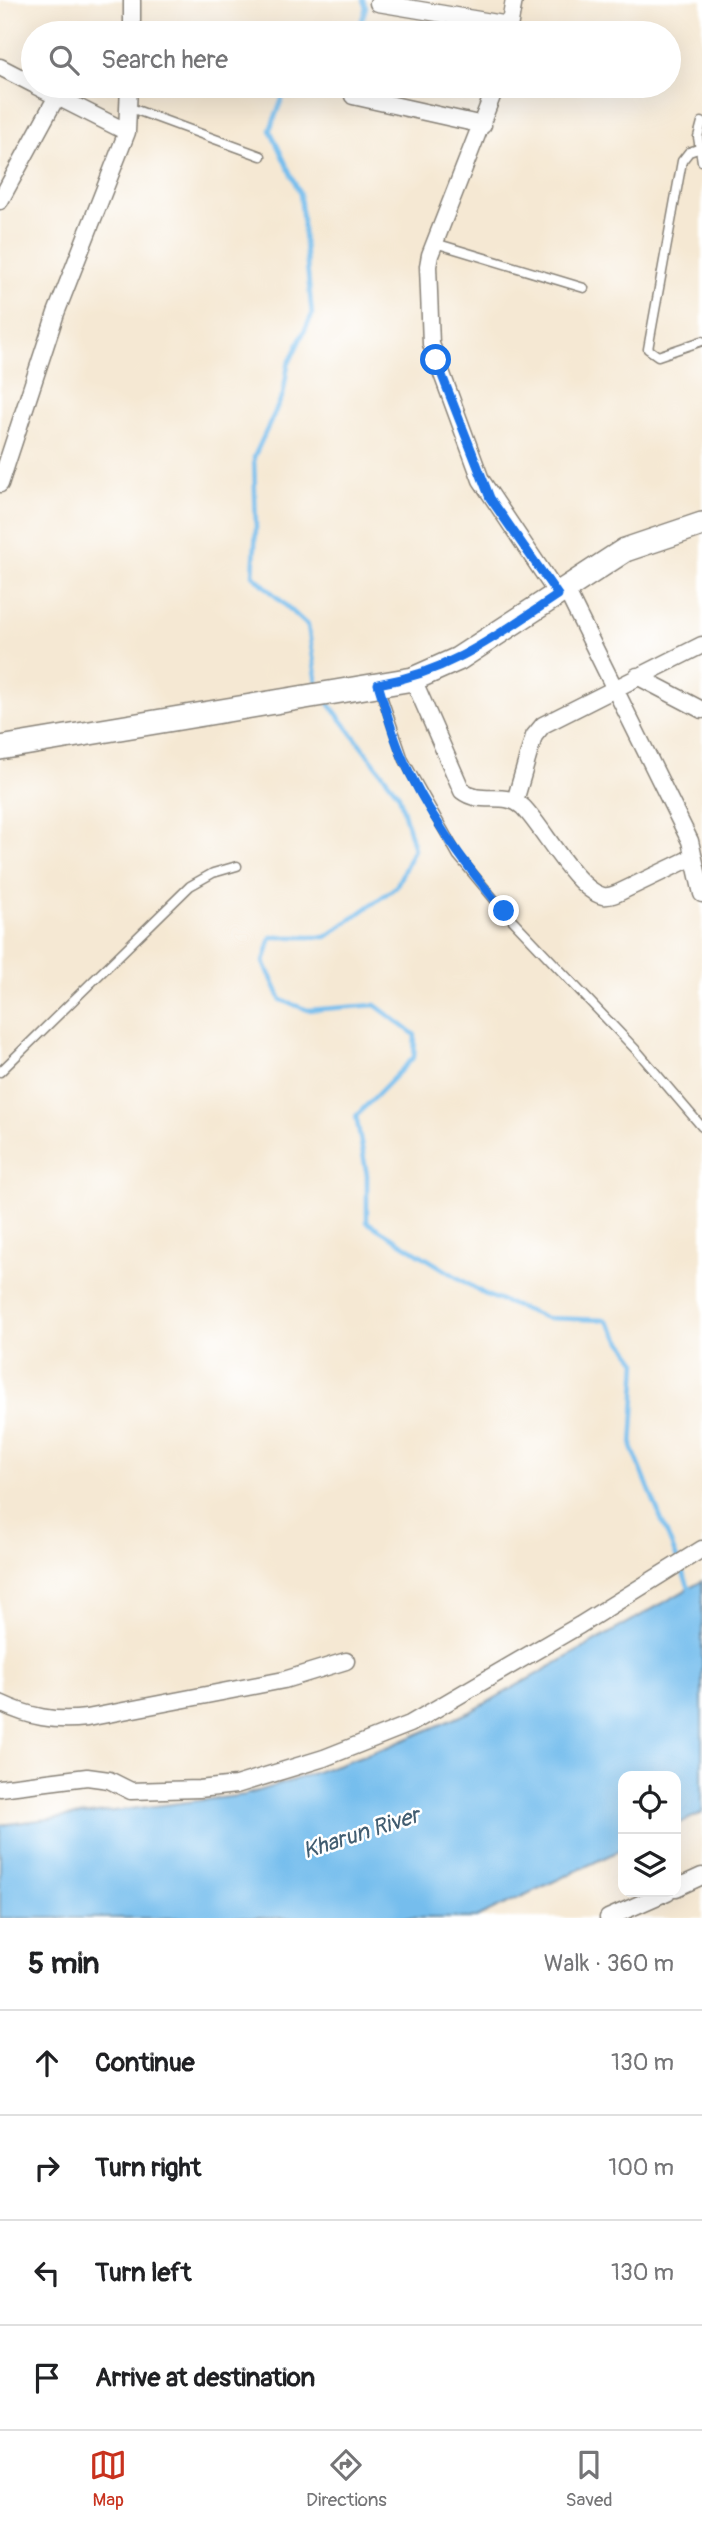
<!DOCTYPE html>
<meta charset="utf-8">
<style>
:root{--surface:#fff;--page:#f6f6f6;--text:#202124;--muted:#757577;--line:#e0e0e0;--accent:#c8321e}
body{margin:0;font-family:Pangolin,sans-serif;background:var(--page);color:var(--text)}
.controls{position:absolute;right:21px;bottom:21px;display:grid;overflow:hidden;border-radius:14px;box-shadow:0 7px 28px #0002}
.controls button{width:63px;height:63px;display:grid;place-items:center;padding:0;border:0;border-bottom:2px solid var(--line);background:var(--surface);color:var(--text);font:35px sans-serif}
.stop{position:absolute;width:21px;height:21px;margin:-16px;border:5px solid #1a73e8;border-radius:50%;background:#fff}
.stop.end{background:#1a73e8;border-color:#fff;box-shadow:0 2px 7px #0008}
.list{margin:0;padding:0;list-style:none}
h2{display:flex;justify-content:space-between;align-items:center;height:91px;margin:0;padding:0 28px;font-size:30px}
h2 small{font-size:23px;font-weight:400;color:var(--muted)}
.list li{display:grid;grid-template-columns:46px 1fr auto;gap:21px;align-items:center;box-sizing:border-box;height:105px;padding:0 28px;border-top:2px solid var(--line)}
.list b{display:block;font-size:26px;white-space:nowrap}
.list em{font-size:23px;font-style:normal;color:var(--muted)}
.icon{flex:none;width:38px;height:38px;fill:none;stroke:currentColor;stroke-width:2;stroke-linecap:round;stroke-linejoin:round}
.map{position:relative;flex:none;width:702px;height:1918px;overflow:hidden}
.search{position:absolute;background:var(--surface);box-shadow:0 7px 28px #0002;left:21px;right:21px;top:21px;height:77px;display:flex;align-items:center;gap:18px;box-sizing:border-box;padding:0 24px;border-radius:38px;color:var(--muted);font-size:26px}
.sheet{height:511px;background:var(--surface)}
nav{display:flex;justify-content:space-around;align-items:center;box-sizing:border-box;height:98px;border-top:2px solid var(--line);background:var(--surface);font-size:19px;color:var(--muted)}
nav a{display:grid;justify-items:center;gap:4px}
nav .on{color:var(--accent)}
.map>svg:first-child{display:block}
.water{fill:#75bded;stroke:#486c84;stroke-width:2}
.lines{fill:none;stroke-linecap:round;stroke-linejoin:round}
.stream{stroke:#75bded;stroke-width:4.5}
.lane-casing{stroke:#888278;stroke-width:11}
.street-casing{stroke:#888278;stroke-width:19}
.secondary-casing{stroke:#888278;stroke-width:26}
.lane{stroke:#fff;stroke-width:8}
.street{stroke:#fff;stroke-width:16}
.secondary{stroke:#fff;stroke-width:23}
.route{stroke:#1a73e8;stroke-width:9}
.labels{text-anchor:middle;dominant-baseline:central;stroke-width:5;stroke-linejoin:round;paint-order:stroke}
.water-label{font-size:23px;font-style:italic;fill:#405c70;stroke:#fff}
</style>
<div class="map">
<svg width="702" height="1918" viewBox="0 0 702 1918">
<rect width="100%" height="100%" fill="#fff"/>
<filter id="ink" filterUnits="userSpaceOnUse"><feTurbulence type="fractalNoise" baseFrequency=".0143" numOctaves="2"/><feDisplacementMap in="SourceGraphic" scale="14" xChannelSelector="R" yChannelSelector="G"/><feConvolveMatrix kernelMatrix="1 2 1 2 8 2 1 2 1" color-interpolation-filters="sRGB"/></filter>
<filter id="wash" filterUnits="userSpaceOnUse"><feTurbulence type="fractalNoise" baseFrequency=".00686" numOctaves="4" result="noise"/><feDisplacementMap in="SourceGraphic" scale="28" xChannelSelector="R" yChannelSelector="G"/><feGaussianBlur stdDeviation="1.57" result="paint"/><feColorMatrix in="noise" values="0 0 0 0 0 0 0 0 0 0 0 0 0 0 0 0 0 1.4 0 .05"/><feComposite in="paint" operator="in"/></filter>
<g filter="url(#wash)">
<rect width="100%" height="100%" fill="#f5e8d3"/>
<path class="water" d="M702,1581V1813L676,1825V1776H623V1849L476,1918H0V1825L245,1795L299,1778L390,1746L470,1712Z"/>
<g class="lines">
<path class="stream" d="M358,33L366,7L363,0
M287,86L270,130L300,194L312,315L288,365L283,395L254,457L256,529L253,575L308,626L318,688
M327,701L399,795L414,849L396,887L326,937H271L264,962L281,1000L308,1010L375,1005L415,1035L414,1057L356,1116L367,1175V1222L486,1295L546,1318L606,1320L637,1362L632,1447L691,1593"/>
</g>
</g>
<g filter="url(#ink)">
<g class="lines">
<defs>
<path id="lane" d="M128,107L261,156
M702,122L698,137L702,161
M698,149L689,152L682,161L648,349L658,356L702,341
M435,243L584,288
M379,687L404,760L458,856L504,911L638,1052L702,1127
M0,1072L190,886L213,873L237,866"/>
<path id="street" d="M378,3L509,25
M132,33V0
M508,33L514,0
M0,67L33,84
M36,86L127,132
M496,86L430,255L428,266L431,344L481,480L558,595
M353,96L483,125
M0,201L57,96
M0,484L56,313L127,132L129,86
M566,590L690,841L702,894
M637,676L702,710
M413,679L462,791C481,806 505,790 523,807C544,828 575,889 603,896C609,897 613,895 618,893L693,857
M515,801L534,736L543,725L702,645
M0,1703C30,1717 54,1722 87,1718L284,1680L346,1661
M0,1788L87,1777L109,1780L131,1791L199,1789L236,1785L324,1758L410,1724L580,1625L702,1549
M676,1888L702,1876
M608,1918L667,1892"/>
<path id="secondary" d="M0,748L413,679L458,659L625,550L702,524"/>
</defs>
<use href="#lane" class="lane-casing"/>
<use href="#street" class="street-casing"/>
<use href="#secondary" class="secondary-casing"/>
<use href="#lane" class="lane"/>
<use href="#street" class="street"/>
<use href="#secondary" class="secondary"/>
</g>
</g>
<g class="lines" filter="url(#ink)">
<path class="route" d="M436,360L490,498L558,595C499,634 449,673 378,684C385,706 391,730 400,752C425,811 463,862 504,911"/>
</g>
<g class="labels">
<g class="water-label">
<text transform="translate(361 1833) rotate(-18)">Kharun River</text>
</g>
</g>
</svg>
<div class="controls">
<button><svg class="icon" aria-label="locate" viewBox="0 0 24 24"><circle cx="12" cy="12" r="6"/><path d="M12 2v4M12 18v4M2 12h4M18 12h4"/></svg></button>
<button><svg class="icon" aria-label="layers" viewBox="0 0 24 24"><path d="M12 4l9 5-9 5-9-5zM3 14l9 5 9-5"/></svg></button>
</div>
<div class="stop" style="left:436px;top:360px"></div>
<div class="stop end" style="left:504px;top:911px"></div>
<div class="search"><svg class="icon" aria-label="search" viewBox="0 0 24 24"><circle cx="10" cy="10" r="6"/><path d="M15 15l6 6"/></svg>Search here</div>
</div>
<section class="sheet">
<h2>5 min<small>Walk · 360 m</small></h2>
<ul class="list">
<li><svg class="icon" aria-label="ahead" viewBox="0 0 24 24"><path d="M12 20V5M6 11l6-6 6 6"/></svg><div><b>Continue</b></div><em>130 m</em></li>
<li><svg class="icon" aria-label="right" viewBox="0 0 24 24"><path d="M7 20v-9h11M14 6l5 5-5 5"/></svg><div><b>Turn right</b></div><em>100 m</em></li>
<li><svg class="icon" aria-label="left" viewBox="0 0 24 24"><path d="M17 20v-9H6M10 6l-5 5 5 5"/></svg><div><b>Turn left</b></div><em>130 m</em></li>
<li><svg class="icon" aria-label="arrive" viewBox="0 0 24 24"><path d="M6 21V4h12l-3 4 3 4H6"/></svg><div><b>Arrive at destination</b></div></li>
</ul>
</section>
<nav>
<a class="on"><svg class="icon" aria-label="map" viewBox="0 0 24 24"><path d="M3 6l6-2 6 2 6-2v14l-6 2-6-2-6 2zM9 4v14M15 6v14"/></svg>Map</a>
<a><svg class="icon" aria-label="directions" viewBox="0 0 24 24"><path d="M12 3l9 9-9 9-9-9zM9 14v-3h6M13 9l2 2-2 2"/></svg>Directions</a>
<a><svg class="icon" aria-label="saved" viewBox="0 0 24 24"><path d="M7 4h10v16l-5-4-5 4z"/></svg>Saved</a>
</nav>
